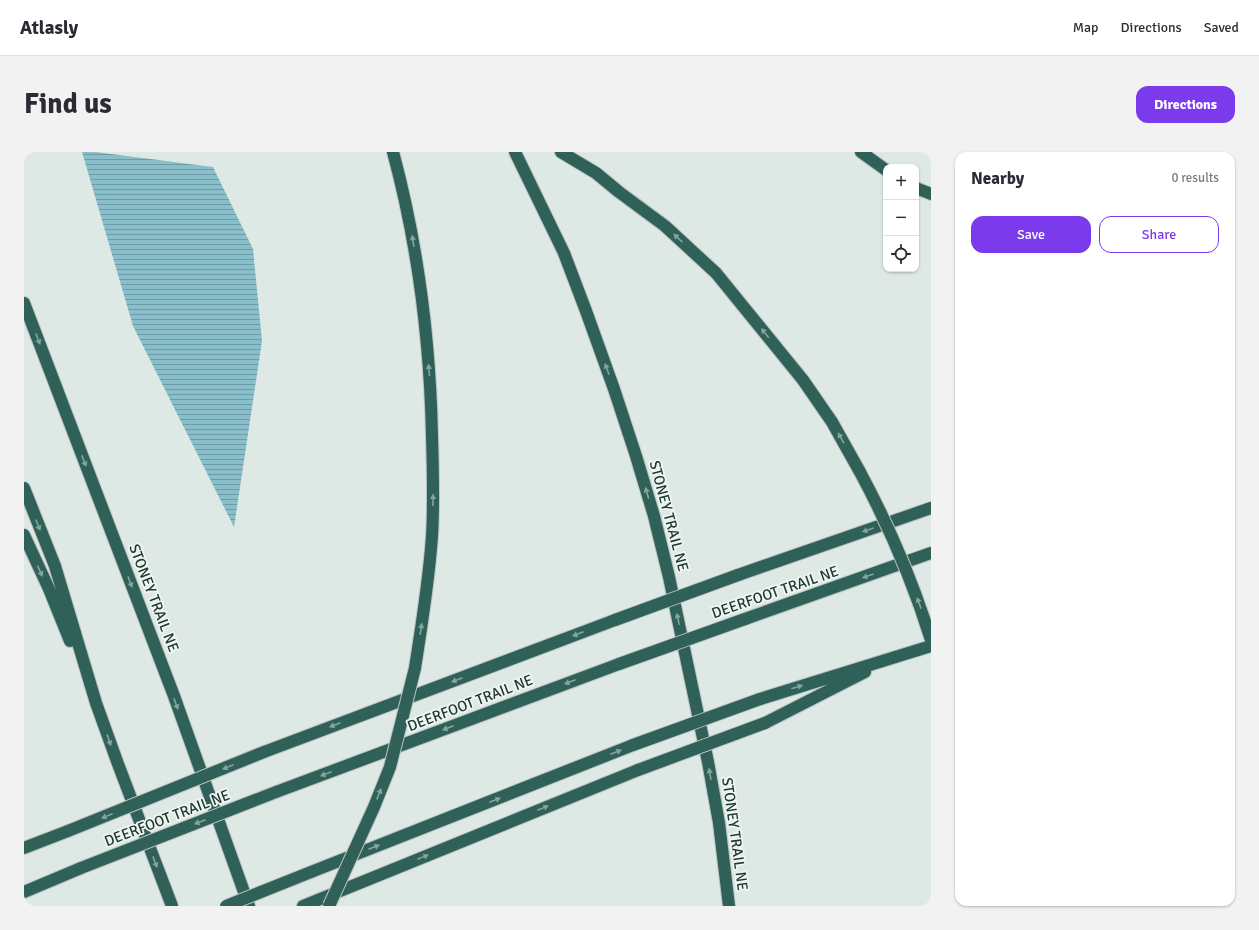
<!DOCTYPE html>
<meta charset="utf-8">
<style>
:root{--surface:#fff;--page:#f2f2f3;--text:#2b2b33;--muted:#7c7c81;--line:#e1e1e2;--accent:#7c3aed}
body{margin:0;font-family:Signika,sans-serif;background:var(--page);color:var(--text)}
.controls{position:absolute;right:12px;top:12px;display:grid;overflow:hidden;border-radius:8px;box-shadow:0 1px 3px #0004}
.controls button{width:36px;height:36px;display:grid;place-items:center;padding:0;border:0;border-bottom:1px solid var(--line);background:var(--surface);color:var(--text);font:20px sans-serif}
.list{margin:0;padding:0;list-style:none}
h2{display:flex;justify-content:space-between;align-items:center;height:52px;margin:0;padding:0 16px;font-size:17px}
h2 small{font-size:13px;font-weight:400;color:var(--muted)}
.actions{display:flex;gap:8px;padding:12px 16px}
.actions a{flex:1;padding:9px 0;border:1px solid var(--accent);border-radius:12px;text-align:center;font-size:14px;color:var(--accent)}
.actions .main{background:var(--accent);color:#fff}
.icon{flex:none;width:22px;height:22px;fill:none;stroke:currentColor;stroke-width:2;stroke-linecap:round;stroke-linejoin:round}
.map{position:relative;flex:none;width:907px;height:754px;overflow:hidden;border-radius:12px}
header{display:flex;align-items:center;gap:24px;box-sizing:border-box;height:56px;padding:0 20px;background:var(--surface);border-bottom:1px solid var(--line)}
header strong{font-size:19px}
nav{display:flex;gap:22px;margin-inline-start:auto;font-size:14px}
.intro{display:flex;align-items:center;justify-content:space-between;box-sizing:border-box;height:96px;padding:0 24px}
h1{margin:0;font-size:28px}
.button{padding:10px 18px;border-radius:12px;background:var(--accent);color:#fff;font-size:14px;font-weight:700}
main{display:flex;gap:24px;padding:0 24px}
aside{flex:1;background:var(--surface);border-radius:12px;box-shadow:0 1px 3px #0004}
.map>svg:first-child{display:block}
.water{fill:url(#water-rules)}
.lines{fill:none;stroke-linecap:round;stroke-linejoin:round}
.highway-casing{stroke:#bcc3c2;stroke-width:14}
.highway{stroke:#2f6159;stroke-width:12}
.highway-bridge-casing{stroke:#bcc3c2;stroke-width:14;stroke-linecap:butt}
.highway-bridge{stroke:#2f6159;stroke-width:12}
.oneway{fill:#85a49e}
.labels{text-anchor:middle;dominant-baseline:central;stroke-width:3.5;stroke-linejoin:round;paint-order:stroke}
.street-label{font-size:15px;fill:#213732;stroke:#eef6f2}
</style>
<header>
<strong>Atlasly</strong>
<nav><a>Map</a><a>Directions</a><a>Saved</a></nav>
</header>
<div class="intro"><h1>Find us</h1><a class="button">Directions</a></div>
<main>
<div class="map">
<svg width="907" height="754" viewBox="0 0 907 754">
<defs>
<pattern id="water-rules" width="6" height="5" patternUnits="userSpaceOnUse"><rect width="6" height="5" fill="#89becb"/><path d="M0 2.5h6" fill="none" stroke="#709ba5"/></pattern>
</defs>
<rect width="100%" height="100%" fill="#dee9e5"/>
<path class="water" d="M58,0H72L189,15L229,97L238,189L210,375L109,174Z"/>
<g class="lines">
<defs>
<path id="highway" d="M369,0C394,93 406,188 408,284C409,317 410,351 408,384C405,428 398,472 391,516
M491,0L540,101L562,159L590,237L612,304L630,364L645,425L684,610L695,671L705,754
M537,0L572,21L595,40L641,74L692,121L779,228L808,270L836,320
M837,0L862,18
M892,36L907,42
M0,151L150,544L225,754
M0,336L31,414L72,551L94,612L148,754
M0,383L25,437L46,489
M714,423L907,356
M721,467L907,401
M736,547L907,494
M741,571L841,520
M240,600L591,468
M252,640L595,512
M0,696L44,679
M287,720L609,593
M0,740L57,716
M279,754L614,618"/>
</defs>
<use href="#highway" class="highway-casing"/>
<use href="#highway" class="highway"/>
<defs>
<path id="highway-bridge" d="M836,320C865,374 889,430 907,488
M591,468L714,423
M595,512L721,467
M609,593L736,547
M614,618L741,571
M44,679L240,600
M57,716L252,640
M202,754L287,720
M305,754L350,655L366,615L391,516"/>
</defs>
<use href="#highway-bridge" class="highway-bridge-casing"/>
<use href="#highway-bridge" class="highway-bridge"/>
</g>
<defs><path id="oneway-solid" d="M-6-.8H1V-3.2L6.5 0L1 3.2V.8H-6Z"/></defs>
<g class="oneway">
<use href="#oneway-solid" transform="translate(654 86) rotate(-137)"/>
<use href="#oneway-solid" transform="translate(389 89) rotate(-99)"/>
<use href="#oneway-solid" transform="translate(741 181) rotate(-128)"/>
<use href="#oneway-solid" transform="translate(14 187) rotate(69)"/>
<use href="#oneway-solid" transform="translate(583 217) rotate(-110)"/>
<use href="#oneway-solid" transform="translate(405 218) rotate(-95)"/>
<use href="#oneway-solid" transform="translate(817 286) rotate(-119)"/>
<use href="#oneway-solid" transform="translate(60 309) rotate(69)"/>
<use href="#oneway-solid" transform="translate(623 341) rotate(-106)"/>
<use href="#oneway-solid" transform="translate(409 348) rotate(-89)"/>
<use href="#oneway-solid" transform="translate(14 373) rotate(68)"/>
<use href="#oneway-solid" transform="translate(844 378) rotate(161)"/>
<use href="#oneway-solid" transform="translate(16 419) rotate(65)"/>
<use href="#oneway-solid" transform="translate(844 424) rotate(161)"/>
<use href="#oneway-solid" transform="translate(106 430) rotate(69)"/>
<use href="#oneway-solid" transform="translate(895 451) rotate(-110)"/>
<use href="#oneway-solid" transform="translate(654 467) rotate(-102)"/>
<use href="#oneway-solid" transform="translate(397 477) rotate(-81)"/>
<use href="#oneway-solid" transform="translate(554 482) rotate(159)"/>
<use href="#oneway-solid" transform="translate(433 528) rotate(159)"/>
<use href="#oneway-solid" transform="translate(546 530) rotate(159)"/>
<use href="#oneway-solid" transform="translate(773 535) rotate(-17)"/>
<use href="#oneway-solid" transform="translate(152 552) rotate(70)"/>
<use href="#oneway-solid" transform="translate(311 573) rotate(159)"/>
<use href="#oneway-solid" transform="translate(424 576) rotate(159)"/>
<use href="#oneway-solid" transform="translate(85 588) rotate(71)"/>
<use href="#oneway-solid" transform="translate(592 600) rotate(-21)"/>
<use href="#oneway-solid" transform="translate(204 615) rotate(158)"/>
<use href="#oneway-solid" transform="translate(302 622) rotate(159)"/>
<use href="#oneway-solid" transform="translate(686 622) rotate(-100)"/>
<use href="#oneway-solid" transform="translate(355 642) rotate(-68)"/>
<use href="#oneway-solid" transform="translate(471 648) rotate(-21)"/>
<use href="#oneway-solid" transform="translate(519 656) rotate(-22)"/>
<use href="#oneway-solid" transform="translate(83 664) rotate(158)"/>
<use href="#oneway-solid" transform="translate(176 670) rotate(159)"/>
<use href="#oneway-solid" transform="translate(350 695) rotate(-21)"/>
<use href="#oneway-solid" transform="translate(399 705) rotate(-22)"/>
<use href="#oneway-solid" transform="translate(131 710) rotate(69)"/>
</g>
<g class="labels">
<g class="street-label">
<text transform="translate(645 364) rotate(75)">STONEY TRAIL NE</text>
<text transform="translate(751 440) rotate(-19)">DEERFOOT TRAIL NE</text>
<text transform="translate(130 446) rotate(69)">STONEY TRAIL NE</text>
<text transform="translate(446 551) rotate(-21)">DEERFOOT TRAIL NE</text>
<text transform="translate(143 666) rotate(-21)">DEERFOOT TRAIL NE</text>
<text transform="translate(711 682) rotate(82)">STONEY TRAIL NE</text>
</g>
</g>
</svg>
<div class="controls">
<button>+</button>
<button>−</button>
<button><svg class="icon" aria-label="locate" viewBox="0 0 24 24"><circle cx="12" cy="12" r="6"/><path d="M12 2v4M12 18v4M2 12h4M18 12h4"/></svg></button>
</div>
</div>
<aside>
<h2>Nearby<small>0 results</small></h2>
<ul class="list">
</ul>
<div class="actions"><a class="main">Save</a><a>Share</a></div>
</aside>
</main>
